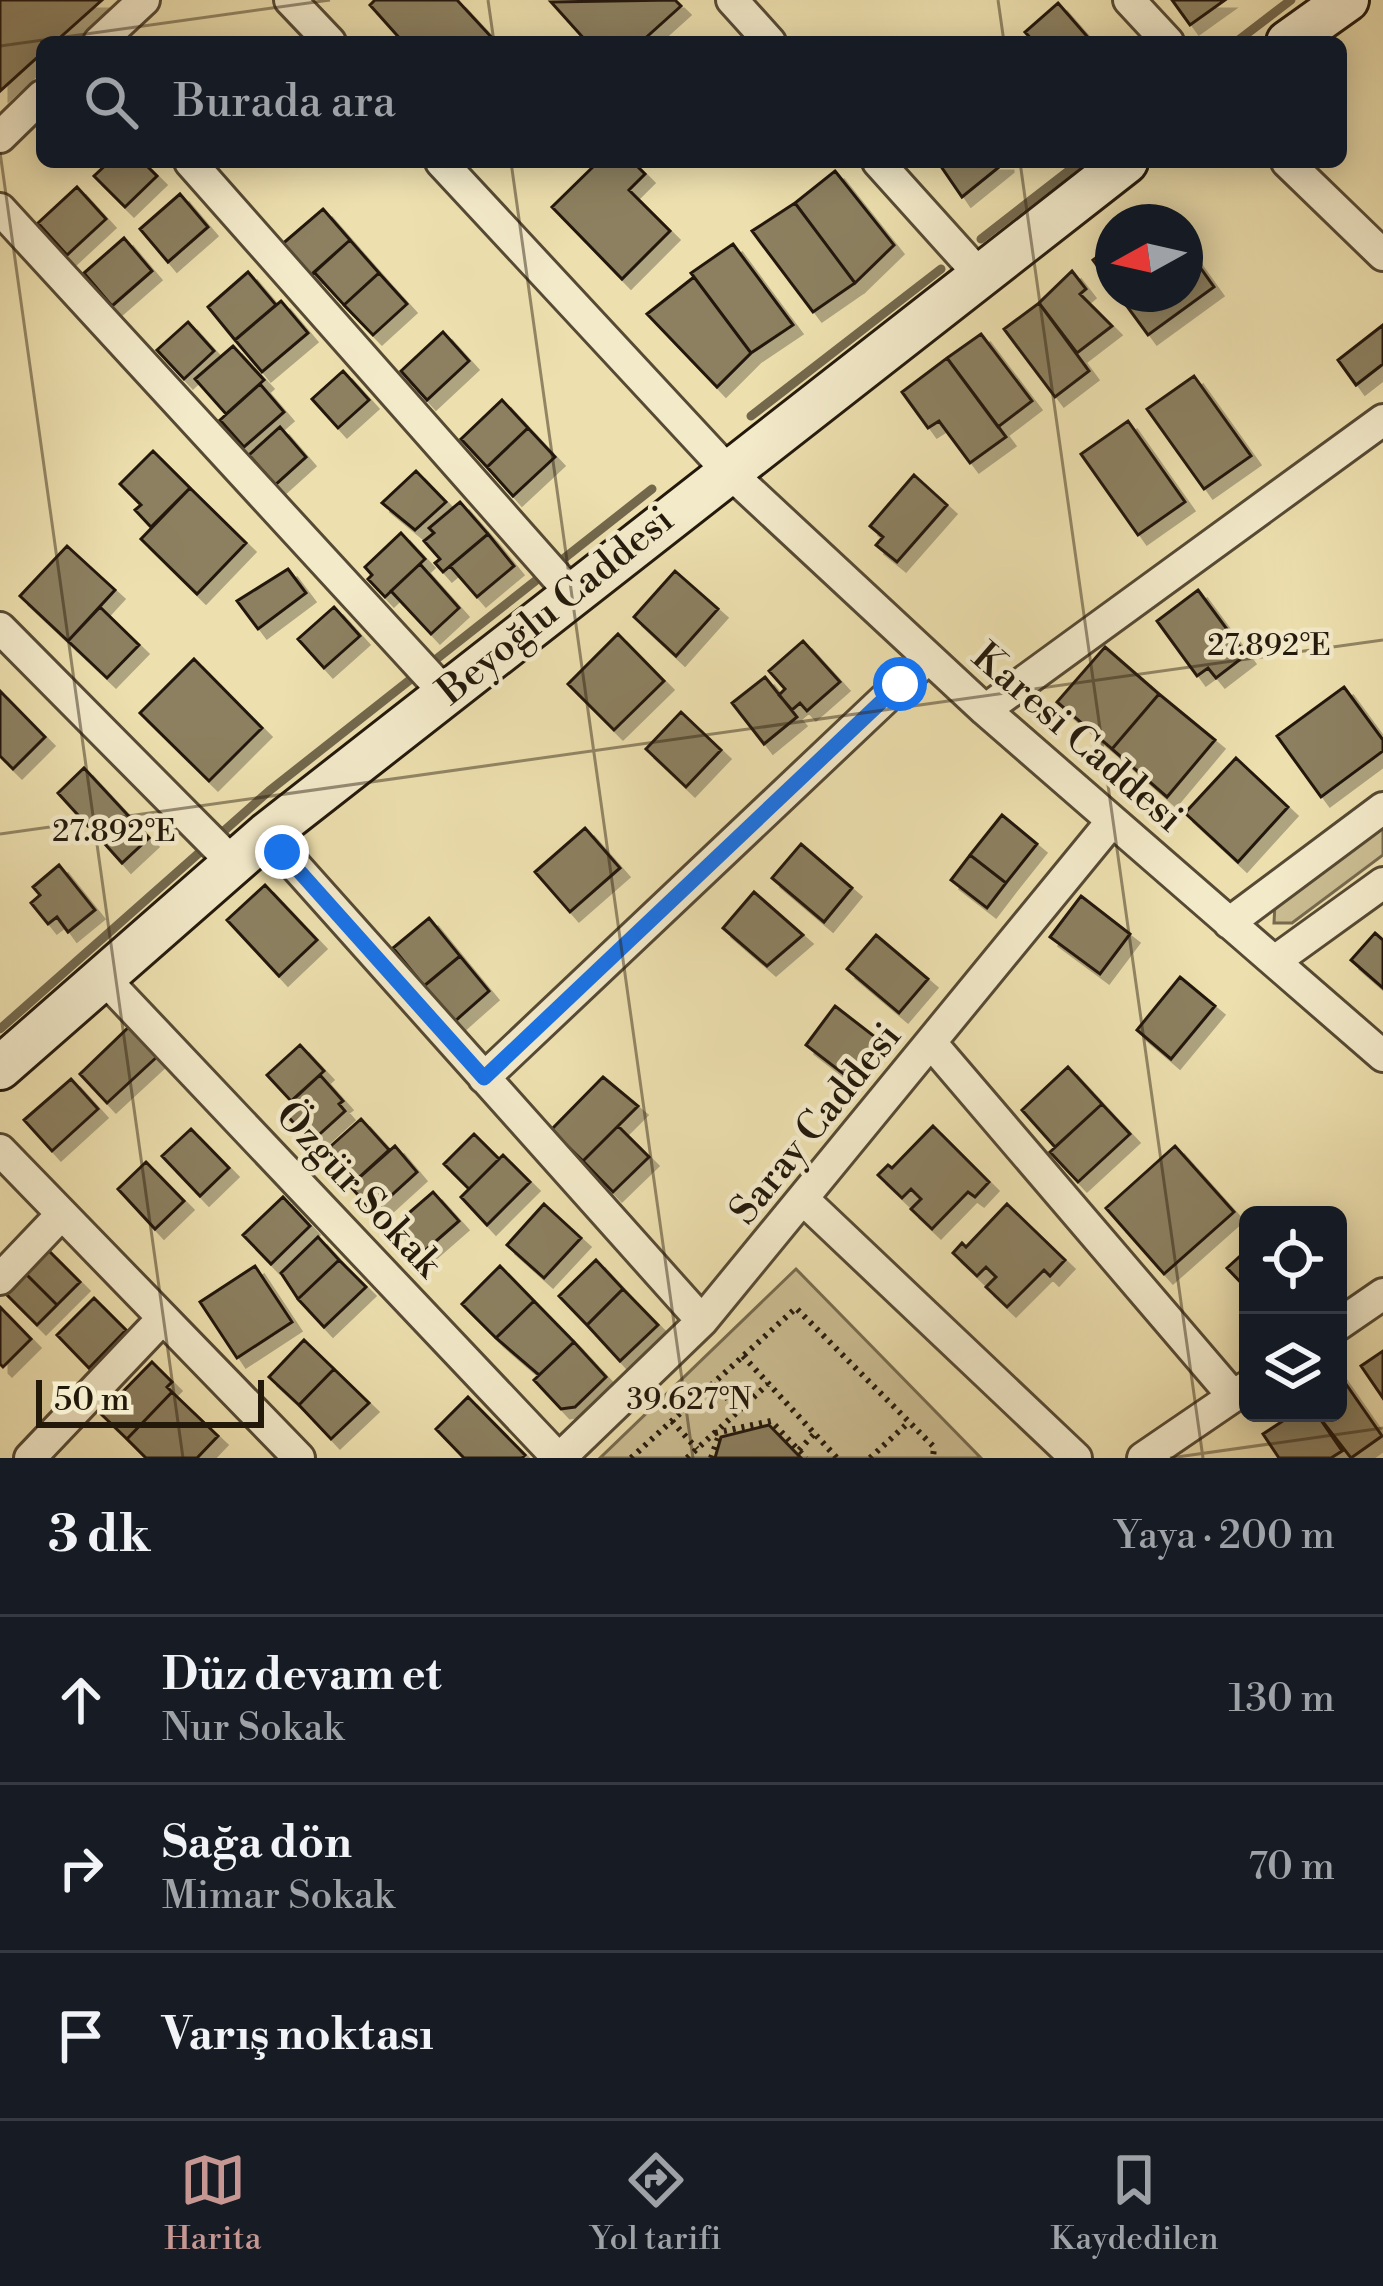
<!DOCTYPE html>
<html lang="tr">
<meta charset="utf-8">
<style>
:root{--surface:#171b24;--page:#242831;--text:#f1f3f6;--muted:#9ea1a6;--line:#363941;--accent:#c59692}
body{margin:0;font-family:"Libre Bodoni",serif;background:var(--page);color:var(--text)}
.controls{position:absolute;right:36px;bottom:36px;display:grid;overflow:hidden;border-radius:18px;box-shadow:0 6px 30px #0003}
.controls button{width:108px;height:108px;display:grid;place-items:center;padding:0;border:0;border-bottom:3px solid var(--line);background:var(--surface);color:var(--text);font:60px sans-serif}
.compass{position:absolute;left:1095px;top:204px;width:108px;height:108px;border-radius:50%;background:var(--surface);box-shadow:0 6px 30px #0003;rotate:262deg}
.scale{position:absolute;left:36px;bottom:30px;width:228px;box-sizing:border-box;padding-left:12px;border:6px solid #23190b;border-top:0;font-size:33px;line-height:42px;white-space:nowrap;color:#23190b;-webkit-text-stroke:9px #f3eaca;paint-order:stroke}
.stop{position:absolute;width:36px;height:36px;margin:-27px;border:9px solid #1a73e8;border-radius:50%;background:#fff}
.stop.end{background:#1a73e8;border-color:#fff;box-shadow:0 3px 12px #0008}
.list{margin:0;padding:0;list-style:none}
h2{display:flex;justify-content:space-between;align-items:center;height:156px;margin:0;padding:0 48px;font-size:51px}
h2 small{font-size:39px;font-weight:400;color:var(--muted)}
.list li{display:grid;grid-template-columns:78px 1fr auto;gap:36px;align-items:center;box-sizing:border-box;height:168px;padding:0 48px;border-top:3px solid var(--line)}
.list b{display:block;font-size:45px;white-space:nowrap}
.list p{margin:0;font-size:39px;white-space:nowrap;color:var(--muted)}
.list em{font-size:39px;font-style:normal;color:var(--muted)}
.icon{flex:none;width:66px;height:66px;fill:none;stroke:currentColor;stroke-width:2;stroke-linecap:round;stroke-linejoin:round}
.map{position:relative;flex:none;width:1383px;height:1458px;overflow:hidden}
.search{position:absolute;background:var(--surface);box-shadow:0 6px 30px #0003;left:36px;right:36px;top:36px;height:132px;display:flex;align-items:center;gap:30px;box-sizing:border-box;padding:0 42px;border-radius:18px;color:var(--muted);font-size:45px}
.sheet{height:660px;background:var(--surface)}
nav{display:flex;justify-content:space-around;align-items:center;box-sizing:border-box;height:168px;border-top:3px solid var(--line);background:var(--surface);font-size:33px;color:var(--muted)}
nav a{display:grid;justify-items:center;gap:6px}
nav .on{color:var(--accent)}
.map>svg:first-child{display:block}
.green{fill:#cbbd92;stroke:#776b4e;stroke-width:3}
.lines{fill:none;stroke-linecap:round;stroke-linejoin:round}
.stream{stroke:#73684c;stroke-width:9}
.building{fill:#8c8060;stroke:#23190b;stroke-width:3;filter:url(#shadow)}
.street-casing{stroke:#564a34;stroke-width:36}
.secondary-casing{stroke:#23190b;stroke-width:48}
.path{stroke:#23190b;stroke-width:6;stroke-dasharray:3 6;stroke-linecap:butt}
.street{stroke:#f3eaca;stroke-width:30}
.secondary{stroke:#f3eaca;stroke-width:42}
.route{stroke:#1a73e8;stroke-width:15}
.ticks{fill:none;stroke:#23190b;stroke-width:3;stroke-opacity:0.45}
.labels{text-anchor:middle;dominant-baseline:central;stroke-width:9;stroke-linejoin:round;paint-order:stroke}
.street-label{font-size:39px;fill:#23190b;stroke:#f3eaca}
.ticks-label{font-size:30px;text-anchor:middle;fill:#23190b;stroke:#f3eaca;stroke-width:9;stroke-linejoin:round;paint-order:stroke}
</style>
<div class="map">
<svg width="1383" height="1458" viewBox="0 0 1383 1458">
<defs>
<filter id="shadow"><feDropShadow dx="9" dy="9" stdDeviation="0" flood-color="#0004"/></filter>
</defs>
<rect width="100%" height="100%" fill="#eddfae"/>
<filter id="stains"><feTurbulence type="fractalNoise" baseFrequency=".00167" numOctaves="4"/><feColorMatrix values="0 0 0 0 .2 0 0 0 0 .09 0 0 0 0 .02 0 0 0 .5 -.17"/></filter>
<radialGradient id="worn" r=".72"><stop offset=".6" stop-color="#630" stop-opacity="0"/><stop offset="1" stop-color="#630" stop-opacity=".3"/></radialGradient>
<path class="green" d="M1383,822V855L1292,923H1274L1275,903Z
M796,1269L981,1458H600Z"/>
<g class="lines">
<path class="stream" d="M1236,42L1291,0
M981,239L1080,162
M751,416L941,269
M0,1029L269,791L652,489"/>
</g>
<path class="building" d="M0,0H102L55,42H42V53L0,91Z
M375,0H457L494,40L403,42L370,5Z
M675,0L681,6L641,42H587L551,2Z
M1172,0H1225L1190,25Z
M1058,3L1092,42H1034L1025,32Z
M109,162H143L157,176L125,207L94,176Z
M598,162H633L645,174L629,190L670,231L622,279L552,207Z
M938,162H1004V163L962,197Z
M835,171L894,245L855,283L795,203Z
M77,187L106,219L67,255L38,223Z
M180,194L208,227L168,262L140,229Z
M795,203L855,283L813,312L752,231Z
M323,209L350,240L308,278L280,246Z
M124,238L152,271L112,306L84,273Z
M350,240L379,273L344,305L314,272Z
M733,244L793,325L751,353L691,273Z
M1113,245V287L1093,260Z
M1185,246L1214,287L1148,335L1118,294H1185Z
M1072,271L1086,289L1080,294L1112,326L1077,353L1039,303Z
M248,272L276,305L235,340L208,307Z
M379,273L407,304L373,335L344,305Z
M694,277L751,353L717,387L647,314Z
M281,301L308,333L262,372L235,340Z
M1039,303L1089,371L1055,397L1004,329Z
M188,322L214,351L184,379L157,350Z
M1383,325V364L1356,385L1338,360Z
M443,332L469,361L427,400L401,371Z
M981,334L1032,401L998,427L947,358Z
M233,346L264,380L226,414L195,379Z
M947,358L1006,437L970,463L939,421L928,428L902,392Z
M343,371L369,400L338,428L312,399Z
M1194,376L1251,456L1204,489L1147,409Z
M260,384L284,412L244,447L220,420Z
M502,400L528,428L487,467L461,439Z
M1128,421L1185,502L1138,535L1081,454Z
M280,427L306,457L275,485L249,455Z
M528,428L555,457L513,496L487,467Z
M153,451L190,488L151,527L135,510L141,505L120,484Z
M416,471L446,502L415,530L382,503Z
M914,475L947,505L897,562L876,545L883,537L870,526Z
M190,488L246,543L197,594L141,539Z
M460,502L488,534L443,572L435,563L440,559L424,541L434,533L429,528Z
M401,533L425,559L385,597L368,579L372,575L365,567Z
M488,534L514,566L477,597L450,566Z
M67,546L115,590L68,641L20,596Z
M420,564L459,608L431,634L391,591Z
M288,569L306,593L258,629L237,601Z
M675,571L718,609L676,656L634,617Z
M1198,590L1246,655L1216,678L1208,668L1197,676L1157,621Z
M100,607L139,645L107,678L68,641Z
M334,607L360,636L324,668L298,639Z
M618,634L664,681L614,730L568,684Z
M803,641L840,682L807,711L800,703L792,710L779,695L785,689L769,671Z
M1105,647L1159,694L1112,749L1057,702Z
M194,659L262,728L209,781L140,713Z
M765,677L797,717L764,744L732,703Z
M1344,687L1383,740V751L1321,797L1277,736Z
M0,691L45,737L13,769L0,756Z
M1159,694L1215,740L1167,797L1112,749Z
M681,712L721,750L686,787L646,749Z
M1236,758L1288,807L1238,862L1185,813Z
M84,768L149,838L122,863L95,833L100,829L93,821L88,826L58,793Z
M1002,815L1037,844L1006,883L970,855Z
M585,828L620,868L570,912L535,872Z
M801,844L852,888L824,922L772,878Z
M970,855L1006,883L987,908L951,880Z
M59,865L95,910L68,932L57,917L48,924L31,903L40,895L33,887Z
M265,885L317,940L279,976L227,920Z
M754,892L803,935L767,966L723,928Z
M1081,896L1130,934L1100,974L1050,937Z
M429,918L460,956L424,986L393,948Z
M1375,933L1383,940V988L1351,960Z
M876,935L928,979L899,1013L847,969Z
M460,956L489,991L454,1022L424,986Z
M1180,977L1215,1006L1171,1059L1137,1030Z
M835,1006L879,1040L850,1079L806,1045Z
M132,1024L160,1054L107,1103L80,1074Z
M300,1045L324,1071L291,1101L267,1075Z
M1068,1067L1102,1104L1055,1147L1022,1110Z
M320,1075L343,1101L339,1104L345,1111L311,1142L282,1110Z
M603,1077L638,1106L583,1161L551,1130Z
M71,1079L98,1109L52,1151L24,1120Z
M1102,1104L1130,1134L1078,1182L1050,1152Z
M361,1119L389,1150L355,1181L350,1175L345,1179L322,1154Z
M618,1126L649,1157L613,1192L583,1161Z
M933,1126L989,1182L975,1197L968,1192L932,1229L911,1209L921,1199L911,1189L902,1198L878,1175L888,1165L892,1168Z
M191,1129L229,1168L200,1196L162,1156Z
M474,1134L499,1159L469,1189L444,1164Z
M395,1146L417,1172L373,1212L350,1186Z
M1175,1146L1234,1212L1164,1274L1106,1208Z
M503,1155L530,1182L487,1225L461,1197Z
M146,1162L184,1201L155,1229L118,1189Z
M433,1192L459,1221L420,1255L395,1225Z
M283,1197L310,1226L271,1264L243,1235Z
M544,1204L581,1238L544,1278L507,1245Z
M1007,1204L1065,1260L1050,1276L1044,1270L1007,1307L986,1287L996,1277L986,1267L977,1276L953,1253L962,1243L966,1247Z
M318,1237L339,1260L298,1299L281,1273Z
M1248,1249V1290L1227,1268Z
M48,1250L80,1282L57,1305L25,1273Z
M339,1260L366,1287L324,1327L298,1299Z
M596,1260L623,1289L587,1325L559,1296Z
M255,1266L292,1322L237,1358L200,1302Z
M500,1266L534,1301L496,1338L462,1304Z
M25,1273L57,1305L37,1325L5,1293Z
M623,1289L658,1325L620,1361L587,1325Z
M94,1298L126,1330L89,1368L57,1335Z
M534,1301L574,1342L539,1375L496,1338Z
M0,1307L31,1339L3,1367L0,1364Z
M304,1340L334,1369L299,1405L269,1377Z
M574,1342L606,1377L575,1407L561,1409L534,1380Z
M1383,1351V1398L1361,1366Z
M152,1362L172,1382L167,1387L172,1392L127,1439L101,1414Z
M334,1369L369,1403L331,1439L299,1405Z
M1339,1374L1382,1436L1351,1458L1316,1413H1338Z
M172,1392L218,1436L197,1458H146L127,1439Z
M468,1397L525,1455L522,1458H464L436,1429Z
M1295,1413H1316L1342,1451L1331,1458H1279L1263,1434Z
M769,1425L801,1458H715L721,1437Z"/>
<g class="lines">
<defs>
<path id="street" d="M290,0L330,42
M732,0L770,42
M1129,0L1168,42
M99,42L144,0
M0,137L42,96
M190,162L571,593
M441,162L727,470L985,710L1383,1056
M878,162L978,273
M1287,162L1383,255
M0,209L446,694
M0,628L232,862
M985,710L1383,420
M267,834L702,1321
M1229,923L1383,808
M1275,961L1383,883
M101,975L558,1458
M932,1044L1233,1396
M484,1078L928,658
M0,1150L299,1458
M805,1201L1076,1458
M0,1279L61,1215
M1338,1325L1383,1294
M30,1458L163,1318
M560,1458L702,1321L1112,821
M1143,1458L1247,1387"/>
<path id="secondary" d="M1288,42L1347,0
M0,1068L267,834L1126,162"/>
</defs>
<use href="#street" class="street-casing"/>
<use href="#secondary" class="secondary-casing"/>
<path class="path" d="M743,1356L837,1458
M713,1384L739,1410
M672,1421L697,1449
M715,1433L771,1421L806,1458
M799,1450L814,1434
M631,1458L796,1308L934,1447L933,1458
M687,1458L768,1384
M711,1458L719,1435
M870,1458L909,1422"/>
<use href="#street" class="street"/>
<use href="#secondary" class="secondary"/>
</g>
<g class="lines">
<path class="route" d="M282,852L484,1078L900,684"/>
</g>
<path class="ticks" d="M488,0L494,42M998,0L1004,42M0,46L330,0M0,152L183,1458M511,162L693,1458M1020,162L1203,1458M0,834L1383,640M1170,1458L1383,1428"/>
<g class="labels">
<g class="street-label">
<text transform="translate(556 606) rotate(-39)">Beyoğlu Caddesi</text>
<text transform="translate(1077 738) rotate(41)">Karesi Caddesi</text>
<text transform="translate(816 1124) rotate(-51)">Saray Caddesi</text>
<text transform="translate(358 1190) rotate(47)">Özgür Sokak</text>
</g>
</g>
<g class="ticks-label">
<text x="1269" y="655">27.892°E</text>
<text x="114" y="841">27.892°E</text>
<text x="689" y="1409">39.627°N</text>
</g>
<rect width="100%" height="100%" filter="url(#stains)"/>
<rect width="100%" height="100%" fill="url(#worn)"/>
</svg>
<div class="controls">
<button><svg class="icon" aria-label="locate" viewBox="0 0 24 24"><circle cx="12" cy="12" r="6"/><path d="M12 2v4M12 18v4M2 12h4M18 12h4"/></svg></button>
<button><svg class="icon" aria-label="layers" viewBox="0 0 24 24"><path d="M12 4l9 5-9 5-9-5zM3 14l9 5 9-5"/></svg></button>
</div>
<svg class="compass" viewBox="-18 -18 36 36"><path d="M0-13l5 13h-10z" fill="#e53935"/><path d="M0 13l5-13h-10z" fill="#9ea1a6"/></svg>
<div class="scale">50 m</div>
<div class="stop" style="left:900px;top:684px"></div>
<div class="stop end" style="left:282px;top:852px"></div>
<div class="search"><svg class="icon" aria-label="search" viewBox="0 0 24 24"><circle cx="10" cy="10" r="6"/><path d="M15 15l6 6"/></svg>Burada ara</div>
</div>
<section class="sheet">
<h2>3 dk<small>Yaya · 200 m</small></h2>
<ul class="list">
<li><svg class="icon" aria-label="ahead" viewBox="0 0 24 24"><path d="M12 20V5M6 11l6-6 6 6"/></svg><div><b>Düz devam et</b><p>Nur Sokak</p></div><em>130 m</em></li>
<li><svg class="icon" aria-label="right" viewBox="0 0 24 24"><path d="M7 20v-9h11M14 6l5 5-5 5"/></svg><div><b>Sağa dön</b><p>Mimar Sokak</p></div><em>70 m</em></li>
<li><svg class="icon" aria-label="arrive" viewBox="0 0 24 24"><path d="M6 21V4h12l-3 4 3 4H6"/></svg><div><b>Varış noktası</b></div></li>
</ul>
</section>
<nav>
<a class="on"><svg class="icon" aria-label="map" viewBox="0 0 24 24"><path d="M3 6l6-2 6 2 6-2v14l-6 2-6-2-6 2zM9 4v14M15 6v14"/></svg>Harita</a>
<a><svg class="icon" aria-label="directions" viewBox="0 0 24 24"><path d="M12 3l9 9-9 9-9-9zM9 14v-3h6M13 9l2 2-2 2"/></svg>Yol tarifi</a>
<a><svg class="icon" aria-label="saved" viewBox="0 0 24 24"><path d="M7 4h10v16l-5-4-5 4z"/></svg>Kaydedilen</a>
</nav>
